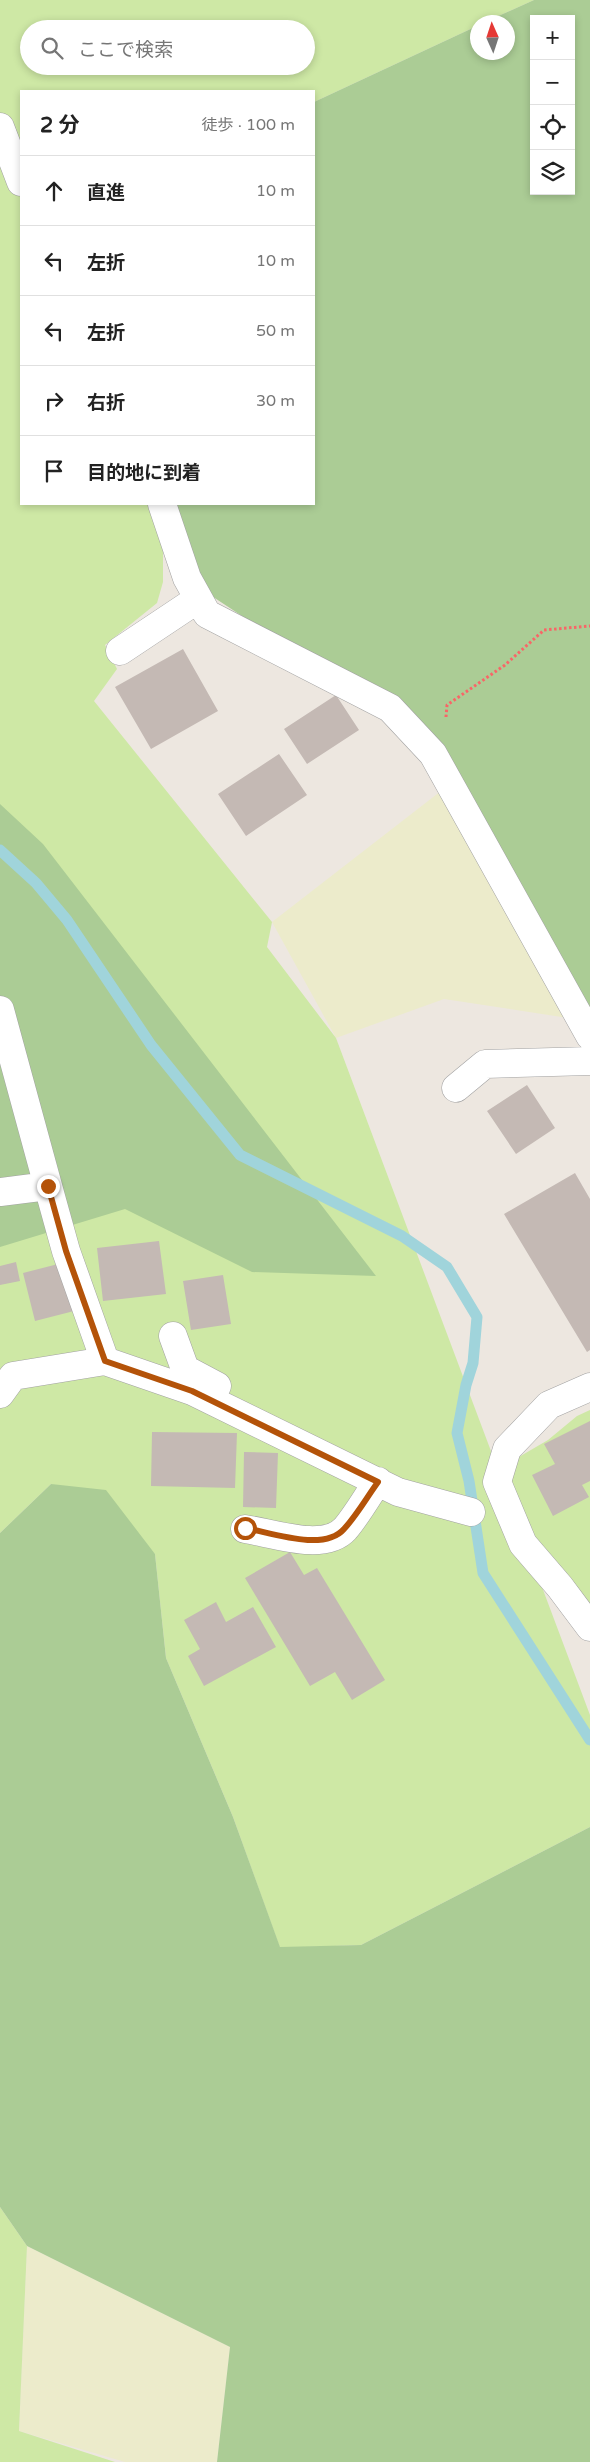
<!DOCTYPE html>
<html lang="ja">
<meta charset="utf-8">
<style>
:root{--surface:#fff;--page:#f2f2f2;--text:#222;--muted:#767676;--line:#e0e0e0}
body{margin:0;font-family:"Varela Round","Noto Sans JP",sans-serif;background:var(--page);color:var(--text)}
.controls{position:absolute;right:15px;top:15px;display:grid;overflow:hidden;border-radius:0px;box-shadow:0 2px 8px #0003}
.controls button{width:45px;height:45px;display:grid;place-items:center;padding:0;border:0;border-bottom:1px solid var(--line);background:var(--surface);color:var(--text);font:25px sans-serif}
.compass{position:absolute;left:470px;top:15px;width:45px;height:45px;border-radius:50%;background:var(--surface);box-shadow:0 2px 8px #0003;rotate:357deg}
.stop{position:absolute;width:15px;height:15px;margin:-11px;border:4px solid #b45309;border-radius:50%;background:#fff}
.stop.end{background:#b45309;border-color:#fff;box-shadow:0 1px 5px #0008}
.list{margin:0;padding:0;list-style:none}
h2{display:flex;justify-content:space-between;align-items:center;height:65px;margin:0;padding:0 20px;font-size:21px}
h2 small{font-size:16px;font-weight:400;color:var(--muted)}
.list li{display:grid;grid-template-columns:32px 1fr auto;gap:15px;align-items:center;box-sizing:border-box;height:70px;padding:0 20px;border-top:1px solid var(--line)}
.list b{display:block;font-size:19px;white-space:nowrap}
.list em{font-size:16px;font-style:normal;color:var(--muted)}
.icon{flex:none;width:28px;height:28px;fill:none;stroke:currentColor;stroke-width:2;stroke-linecap:round;stroke-linejoin:round}
.map{position:relative;flex:none;width:590px;height:2462px;overflow:hidden}
.search{position:absolute;background:var(--surface);box-shadow:0 2px 8px #0003;left:20px;top:20px;width:295px;height:55px;display:flex;align-items:center;gap:12px;box-sizing:border-box;padding:0 18px;border-radius:28px;color:var(--muted);font-size:19px}
.panel{position:absolute;background:var(--surface);box-shadow:0 2px 8px #0003;left:20px;top:90px;width:295px;height:415px;border-radius:0px}
.map>svg:first-child{display:block}
.farmland{fill:#ecebcb}
.grass{fill:#cee8a5;fill-rule:evenodd}
.forest{fill:#abcc95;fill-rule:evenodd}
.lines{fill:none;stroke-linecap:round;stroke-linejoin:round}
.stream{stroke:#a0d4db;stroke-width:11}
.building{fill:#c4b9b4}
.minor-casing{stroke:#a2a2a2;stroke-width:29}
.path{stroke:#f96567;stroke-width:3;stroke-dasharray:2.5 2.5;stroke-linecap:butt}
.minor{stroke:#fff;stroke-width:28}
.route{stroke:#b45309;stroke-width:6}
</style>
<div class="map">
<svg width="590" height="2462" viewBox="0 0 590 2462">
<rect width="100%" height="100%" fill="#ede7e0"/>
<path class="farmland" d="M450,784L581,1020L444,999L336,1038L272,922Z
M27,2246L230,2347L217,2462H125L19,2431Z"/>
<path class="grass" d="M0,0H534L485,22H478L477,26L314,102V91H21V504H150L163,537V582L157,603L105,645L117,669L94,701L272,922L267,947L336,1038L590,1715V1827L361,1945L280,1948L233,1817L166,1658L155,1554L51,1484L0,1533ZM29,29H306V66H29Z
M590,1410V1627L536,1557L511,1490L512,1461L548,1440L577,1416Z
M0,2207L27,2246L19,2431L115,2462H0Z"/>
<path class="forest" d="M534,0H590V1036L390,708L354,690L192,583L159,504H314V102L477,26L478,52H508V22H485ZM534,19H571V191H534Z
M0,804L43,844L376,1276L252,1272L125,1209L0,1247Z
M51,1484L106,1490L155,1554L166,1658L233,1817L280,1947L361,1945L590,1827V2462H217L230,2347L27,2246L0,2207V1533Z"/>
<g class="lines">
<path class="stream" d="M0,850L36,883L67,920L151,1045L240,1155L402,1236L447,1267L477,1317L473,1363L466,1385L457,1433L469,1481L483,1573L590,1740"/>
</g>
<path class="building" d="M183,649L218,711L151,749L115,687Z
M336,695L359,730L307,764L284,729Z
M279,754L307,795L246,836L218,794Z
M527,1085L555,1128L516,1154L487,1111Z
M575,1173L590,1199V1350L587,1352L504,1214Z
M159,1241L166,1294L103,1301L97,1248Z
M16,1262L20,1281L0,1285V1266Z
M62,1263L74,1311L35,1321L23,1273Z
M223,1275L231,1324L191,1330L183,1281Z
M590,1421V1481L582,1485L589,1497L553,1516L532,1475L555,1464L544,1444Z
M152,1432L237,1433L235,1488L151,1486Z
M244,1452L278,1453L276,1508L243,1507Z
M290,1552L304,1575L317,1568L385,1680L352,1700L335,1672L310,1686L245,1578Z
M216,1602L226,1622L253,1607L276,1647L204,1686L188,1656L200,1649L184,1620Z"/>
<g class="lines">
<defs>
<path id="minor" d="M0,127L21,182
M162,504L187,578L207,614L390,708L433,754L590,1036
M120,651L198,599
M0,1010L48,1186
M456,1088L485,1064L590,1061
M0,1192L48,1186L66,1251L105,1361L192,1391L398,1492L471,1512
M173,1336L185,1369L217,1386
M590,1387L549,1405L507,1449L497,1482L523,1544L560,1587L590,1627
M0,1394L13,1376L105,1361
M245,1529C272,1533 324,1552 345,1529C357,1515 367,1497 378,1481"/>
</defs>
<use href="#minor" class="minor-casing"/>
<path class="path" d="M446,717L447,705L505,665L544,630L590,626"/>
<use href="#minor" class="minor"/>
</g>
<g class="lines">
<path class="route" d="M48,1186L66,1251L105,1361L192,1391L378,1482C367,1497 357,1515 344,1529C324,1552 272,1533 245,1528"/>
</g>
</svg>
<div class="controls">
<button>+</button>
<button>−</button>
<button><svg class="icon" aria-label="locate" viewBox="0 0 24 24"><circle cx="12" cy="12" r="6"/><path d="M12 2v4M12 18v4M2 12h4M18 12h4"/></svg></button>
<button><svg class="icon" aria-label="layers" viewBox="0 0 24 24"><path d="M12 4l9 5-9 5-9-5zM3 14l9 5 9-5"/></svg></button>
</div>
<svg class="compass" viewBox="-18 -18 36 36"><path d="M0-13l5 13h-10z" fill="#e53935"/><path d="M0 13l5-13h-10z" fill="#767676"/></svg>
<div class="stop" style="left:245px;top:1528px"></div>
<div class="stop end" style="left:48px;top:1186px"></div>
<div class="search"><svg class="icon" aria-label="search" viewBox="0 0 24 24"><circle cx="10" cy="10" r="6"/><path d="M15 15l6 6"/></svg>ここで検索</div>
<section class="panel">
<h2>2 分<small>徒歩 · 100 m</small></h2>
<ul class="list">
<li><svg class="icon" aria-label="ahead" viewBox="0 0 24 24"><path d="M12 20V5M6 11l6-6 6 6"/></svg><div><b>直進</b></div><em>10 m</em></li>
<li><svg class="icon" aria-label="left" viewBox="0 0 24 24"><path d="M17 20v-9H6M10 6l-5 5 5 5"/></svg><div><b>左折</b></div><em>10 m</em></li>
<li><svg class="icon" aria-label="left" viewBox="0 0 24 24"><path d="M17 20v-9H6M10 6l-5 5 5 5"/></svg><div><b>左折</b></div><em>50 m</em></li>
<li><svg class="icon" aria-label="right" viewBox="0 0 24 24"><path d="M7 20v-9h11M14 6l5 5-5 5"/></svg><div><b>右折</b></div><em>30 m</em></li>
<li><svg class="icon" aria-label="arrive" viewBox="0 0 24 24"><path d="M6 21V4h12l-3 4 3 4H6"/></svg><div><b>目的地に到着</b></div></li>
</ul>
</section>
</div>
